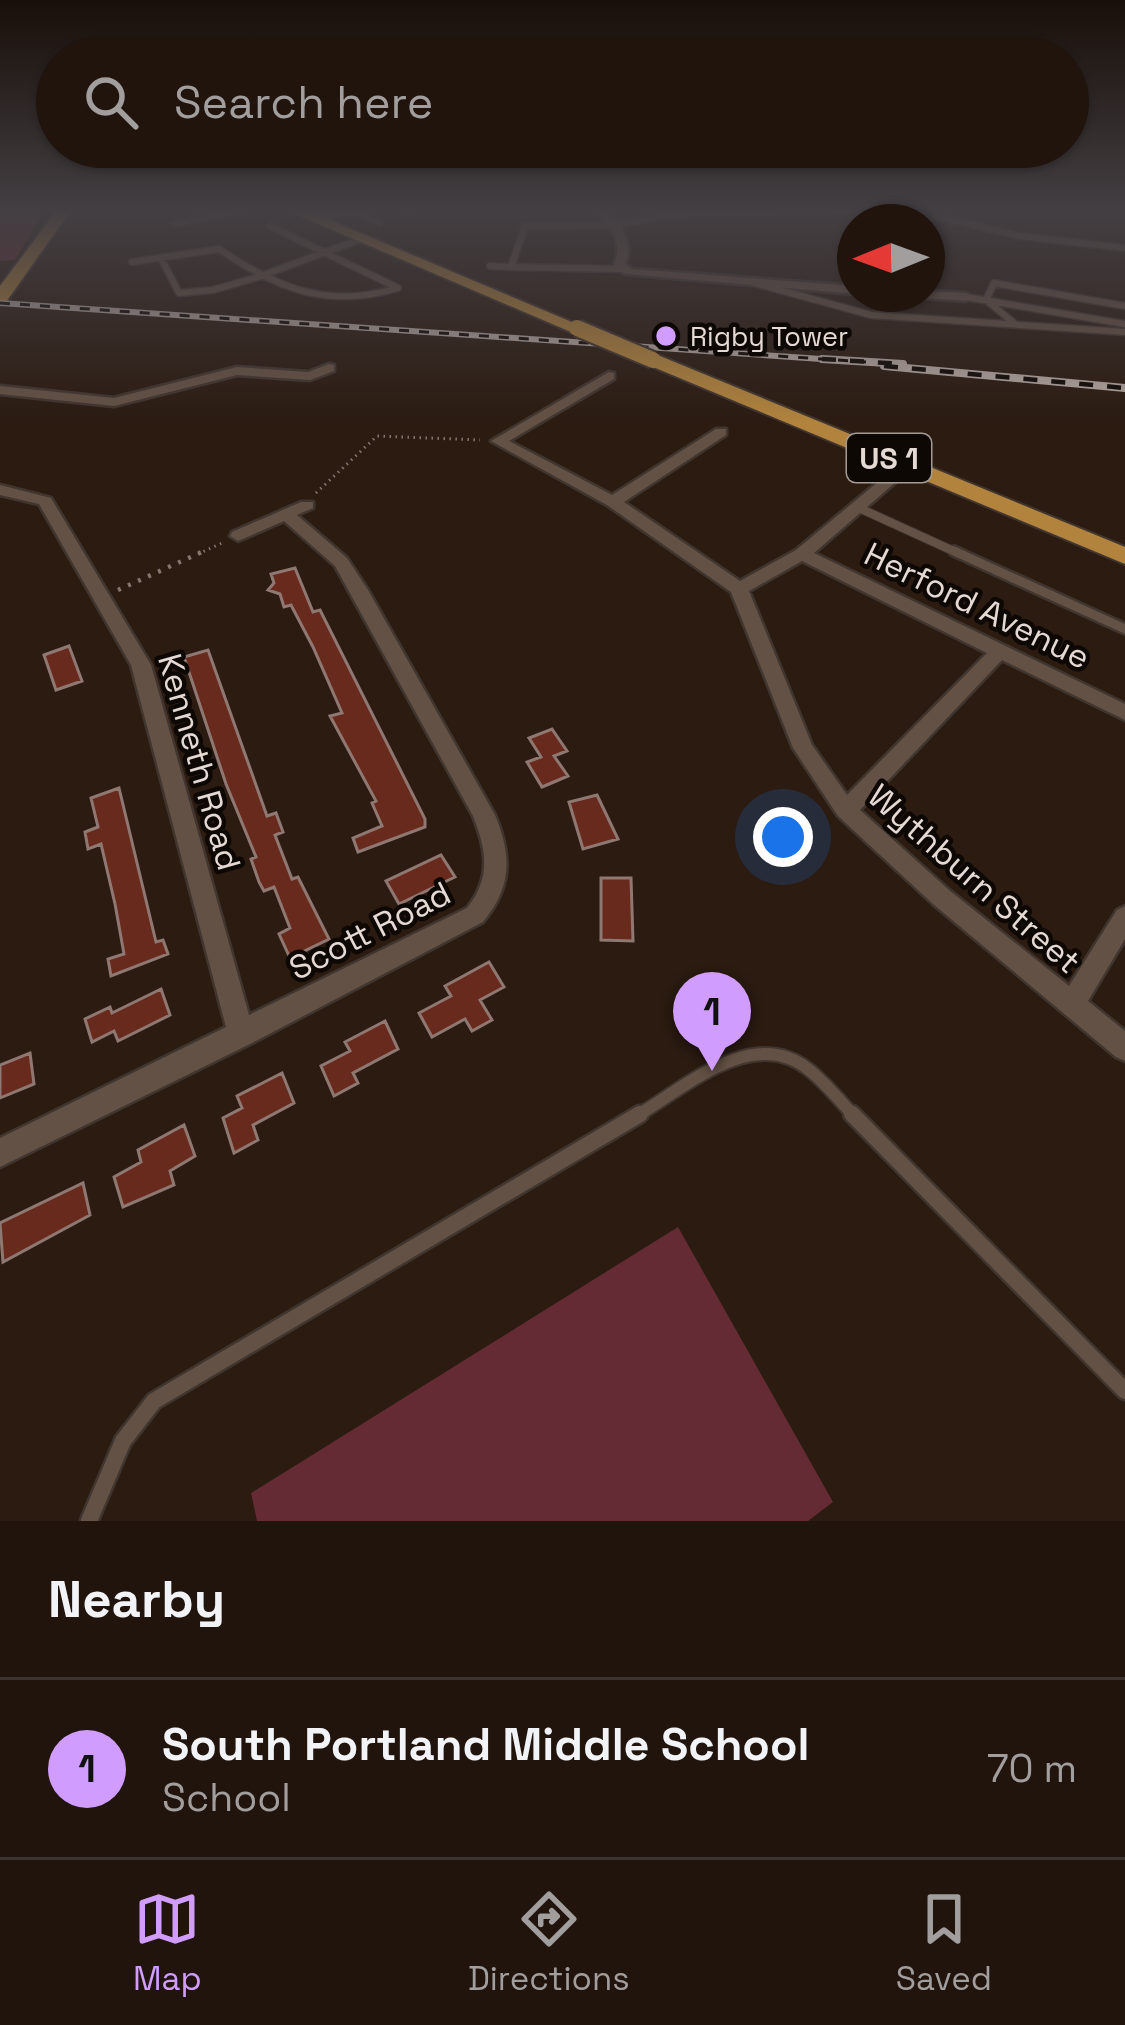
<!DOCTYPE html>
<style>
:root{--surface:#20140d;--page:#281d16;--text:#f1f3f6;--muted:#a29e9d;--line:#3d332e;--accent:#d09dfe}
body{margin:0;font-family:"Space Grotesk",sans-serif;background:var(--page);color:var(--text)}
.compass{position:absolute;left:837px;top:204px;width:108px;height:108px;border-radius:50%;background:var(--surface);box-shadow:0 3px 9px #0004;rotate:269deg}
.you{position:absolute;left:783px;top:837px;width:42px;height:42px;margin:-30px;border:9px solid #fff;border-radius:50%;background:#1a73e8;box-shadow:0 0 0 18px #1a73e833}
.badge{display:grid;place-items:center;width:78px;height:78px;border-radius:50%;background:var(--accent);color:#111;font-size:39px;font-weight:700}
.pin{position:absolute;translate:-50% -99px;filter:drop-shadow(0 3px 6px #0008)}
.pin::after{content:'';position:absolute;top:63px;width:42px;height:36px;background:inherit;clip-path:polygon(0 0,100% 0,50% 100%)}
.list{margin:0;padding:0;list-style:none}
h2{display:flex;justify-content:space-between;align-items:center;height:156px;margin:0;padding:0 48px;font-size:51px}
h2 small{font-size:39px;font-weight:400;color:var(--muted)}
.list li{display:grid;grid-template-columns:78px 1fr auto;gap:36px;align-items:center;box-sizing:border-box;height:180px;padding:0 48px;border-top:3px solid var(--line)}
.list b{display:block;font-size:45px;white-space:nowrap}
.list p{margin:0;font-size:39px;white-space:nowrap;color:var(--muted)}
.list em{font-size:39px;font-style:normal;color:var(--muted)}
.icon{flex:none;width:66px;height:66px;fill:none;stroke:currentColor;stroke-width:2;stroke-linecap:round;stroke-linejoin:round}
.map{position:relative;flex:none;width:1125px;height:1521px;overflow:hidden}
.search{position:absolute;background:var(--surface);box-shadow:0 3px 9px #0004;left:36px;right:36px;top:36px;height:132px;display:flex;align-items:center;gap:30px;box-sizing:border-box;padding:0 42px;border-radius:66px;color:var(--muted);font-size:45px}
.sheet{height:336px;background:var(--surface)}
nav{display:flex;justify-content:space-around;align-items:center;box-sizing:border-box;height:168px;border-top:3px solid var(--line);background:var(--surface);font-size:33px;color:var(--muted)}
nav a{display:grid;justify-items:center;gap:6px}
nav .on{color:var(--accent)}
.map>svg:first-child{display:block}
.green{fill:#652b34}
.building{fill:#672a1d;stroke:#907872;stroke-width:3}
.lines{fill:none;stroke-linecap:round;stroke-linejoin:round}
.lane-far4-casing{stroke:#41352f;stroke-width:9}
.lane-far3-casing{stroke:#41352f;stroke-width:10}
.lane-far2-casing{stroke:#41352f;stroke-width:14}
.lane-far1-casing{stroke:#41352f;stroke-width:16}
.lane-casing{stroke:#41352f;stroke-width:21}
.street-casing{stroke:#41352f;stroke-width:5}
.primary-casing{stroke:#41352f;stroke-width:4}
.path-far1{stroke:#84766e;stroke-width:3;stroke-dasharray:1.5 4.5;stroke-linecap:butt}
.path{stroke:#84766e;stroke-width:4.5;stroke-dasharray:3 8;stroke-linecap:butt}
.lane-far4{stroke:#645145;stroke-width:6}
.lane-far3{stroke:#645145;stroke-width:8}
.lane-far2{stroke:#645145;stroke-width:9}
.lane-far1{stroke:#645145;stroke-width:12}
.lane{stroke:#645145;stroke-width:16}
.street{fill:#645145;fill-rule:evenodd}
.primary{fill:#b1833d;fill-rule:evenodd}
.rail-far1-casing{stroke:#b3a69f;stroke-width:6}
.rail-casing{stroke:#b3a69f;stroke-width:8}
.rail-far1{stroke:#0e0804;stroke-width:3;stroke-dasharray:10;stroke-linecap:butt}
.rail{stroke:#0e0804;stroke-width:4.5;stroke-dasharray:14;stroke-linecap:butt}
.primary-bridge-casing{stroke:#41352f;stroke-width:20;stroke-linecap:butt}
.primary-bridge{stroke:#b1833d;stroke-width:16}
.poi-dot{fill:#d09dfe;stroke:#0e0804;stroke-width:4.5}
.labels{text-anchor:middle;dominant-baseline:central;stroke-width:9;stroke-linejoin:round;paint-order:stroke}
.far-poi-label{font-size:27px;fill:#e5dad3;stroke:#0e0804;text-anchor:start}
.shield{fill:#0e0804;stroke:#a49b95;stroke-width:3}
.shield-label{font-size:30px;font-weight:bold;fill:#e5dad3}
.street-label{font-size:33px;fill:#e5dad3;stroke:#0e0804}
</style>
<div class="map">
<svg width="1125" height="1521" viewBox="0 0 1125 1521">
<rect width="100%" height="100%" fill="#2b1b11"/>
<path class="green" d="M0,210H45L15,260L0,261Z
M678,1227L833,1502L808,1521H257L251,1493Z"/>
<path class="building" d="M295,568L313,612L320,610L425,819V827L358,852L353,838L382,826L372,803L376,801L330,716L342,713L313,647L291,605L284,607L280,594L268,590L274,583L271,574Z
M69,646L82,681L56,690L44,655Z
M208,650L267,816L276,813L283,832L275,835L292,879L298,877L329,939L290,958L279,934L290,928L274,887L264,891L259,882L251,859L256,857L226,784L184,657Z
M552,729L567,751L554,756L568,776L542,787L527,762L541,757L529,738Z
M119,788L156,942L163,940L168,954L111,976L108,959L124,954L115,904L101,844L88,849L85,832L98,827L91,798Z
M597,795L618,839L583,849L569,802Z
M441,855L455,877L399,904L386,881Z
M601,878H631L633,941L601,940Z
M489,962L504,987L480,1000L492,1020L472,1031L465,1019L432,1037L419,1013L451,996L445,986Z
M161,989L170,1015L118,1041L114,1031L92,1042L85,1019L110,1007L112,1013Z
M385,1021L398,1049L353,1073L358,1083L334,1096L321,1066L350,1051L345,1042Z
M30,1053L34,1084L0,1098V1065Z
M282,1073L294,1103L253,1125L258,1140L234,1153L223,1118L242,1108L237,1096Z
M184,1125L195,1156L170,1171L174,1185L123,1207L114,1177L141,1162L138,1150Z
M83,1183L90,1215L3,1262L0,1223Z"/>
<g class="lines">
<defs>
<path id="lane-far4" d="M401,210L407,213
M863,210L920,212L1020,236L1125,248
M357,213L380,223
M311,218L367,210
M270,226L398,288
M161,258L179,293L213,290L258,277L361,239
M132,262L219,249C278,289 328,309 398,288
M490,266L511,267
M622,269L511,267L525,226L614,225L675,214L851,210
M751,282L871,315L1125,332
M966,297L1125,324
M1014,323L986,300L994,283L1125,306"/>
<path id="lane-far3" d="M857,507L960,554"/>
<path id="lane-far2" d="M954,551L1125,629"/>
<path id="lane-far1" d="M635,1117C683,1089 752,1025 808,1069C825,1082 840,1101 855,1117"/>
<path id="lane" d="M852,1114L1125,1391
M89,1521L123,1441L154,1401L640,1114"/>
<path id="street" d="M231,210H253L175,226L170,223Z
M595,210H606C621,226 634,241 626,264L632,269L855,286V294L625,274L614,265C624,240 610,228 595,210Z
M927,291L966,293L972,297L966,301L924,298L918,294H927Z
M329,364L334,365V371L310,380L237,375L114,406L0,394V386L114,398L237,367L308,372Z
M609,372L614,373V379L509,441L612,495L716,429H726V435L624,502L740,581L796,550L902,462H912V468L814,553L1125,704V720L1002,660L860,810L949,890L1069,986L1117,910L1125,906V939L1088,1001L1125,1031V1061L1116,1057L933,904L838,816L793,748L731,592L607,505L491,441ZM802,561L987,653L847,795L812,745L749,591Z
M0,485L51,498L151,665L249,1015L467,908C491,878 487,851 473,816L335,566L284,521L238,541L230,536L232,532L301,502H313V508L297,515L347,558L368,590L495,815C512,856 512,887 483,922L250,1044L0,1167V1138L226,1027L131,665L39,504L0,495Z"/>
<path id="primary" d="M57,210H71L6,302L0,303V286Z
M286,210H306L586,328L571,332Z
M646,356H660L1125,547V564L646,364Z"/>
</defs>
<use href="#lane-far4" class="lane-far4-casing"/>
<use href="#lane-far3" class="lane-far3-casing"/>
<use href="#lane-far2" class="lane-far2-casing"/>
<use href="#lane-far1" class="lane-far1-casing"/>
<use href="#lane" class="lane-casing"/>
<use href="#street" class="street-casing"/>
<use href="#primary" class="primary-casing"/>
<path class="path-far1" d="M316,493L377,436L480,440
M198,554L222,543"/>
<path class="path" d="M118,590L204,551"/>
<use href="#lane-far4" class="lane-far4"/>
<use href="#lane-far3" class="lane-far3"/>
<use href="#lane-far2" class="lane-far2"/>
<use href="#lane-far1" class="lane-far1"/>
<use href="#lane" class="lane"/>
<use href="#street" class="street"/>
<use href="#primary" class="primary"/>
<defs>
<path id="rail-far1" d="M0,303L866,362"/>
<path id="rail" d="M822,359L903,364
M884,366L1125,388"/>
</defs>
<use href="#rail-far1" class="rail-far1-casing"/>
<use href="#rail" class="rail-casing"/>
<use href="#rail-far1" class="rail-far1"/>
<use href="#rail" class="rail"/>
<defs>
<path id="primary-bridge" d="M577,328L653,360"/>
</defs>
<use href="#primary-bridge" class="primary-bridge-casing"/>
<use href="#primary-bridge" class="primary-bridge"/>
</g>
<linearGradient id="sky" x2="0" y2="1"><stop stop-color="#180f09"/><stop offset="0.5" stop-color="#443f43"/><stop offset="1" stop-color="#443f43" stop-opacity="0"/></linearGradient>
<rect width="1125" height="423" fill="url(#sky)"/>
<circle class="poi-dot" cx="666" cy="336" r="12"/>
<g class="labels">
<g class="far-poi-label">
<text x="690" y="336">Rigby Tower</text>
</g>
<rect class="shield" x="847" y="434" width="84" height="48" rx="9"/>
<g class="shield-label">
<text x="889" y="458">US 1</text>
</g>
<g class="street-label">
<text transform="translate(977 606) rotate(26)">Herford Avenue</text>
<text transform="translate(199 762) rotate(74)">Kenneth Road</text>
<text transform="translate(974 879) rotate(41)">Wythburn Street</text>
<text transform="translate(370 931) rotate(-27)">Scott Road</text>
</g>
</g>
</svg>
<svg class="compass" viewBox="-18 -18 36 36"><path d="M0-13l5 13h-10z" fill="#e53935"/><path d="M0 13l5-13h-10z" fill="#a29e9d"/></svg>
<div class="you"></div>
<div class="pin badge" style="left:712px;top:1071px">1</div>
<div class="search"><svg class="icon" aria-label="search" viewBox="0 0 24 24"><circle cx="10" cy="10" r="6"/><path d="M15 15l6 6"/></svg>Search here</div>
</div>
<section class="sheet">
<h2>Nearby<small></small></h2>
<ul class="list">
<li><span class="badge">1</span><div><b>South Portland Middle School</b><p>School</p></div><em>70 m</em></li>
</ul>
</section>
<nav>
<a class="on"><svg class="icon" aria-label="map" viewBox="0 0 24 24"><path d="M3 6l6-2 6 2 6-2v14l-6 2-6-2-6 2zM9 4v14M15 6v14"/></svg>Map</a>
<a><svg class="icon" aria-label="directions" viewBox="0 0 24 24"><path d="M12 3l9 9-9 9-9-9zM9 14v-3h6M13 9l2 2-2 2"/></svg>Directions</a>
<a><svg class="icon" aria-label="saved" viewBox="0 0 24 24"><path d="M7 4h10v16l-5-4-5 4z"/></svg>Saved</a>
</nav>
